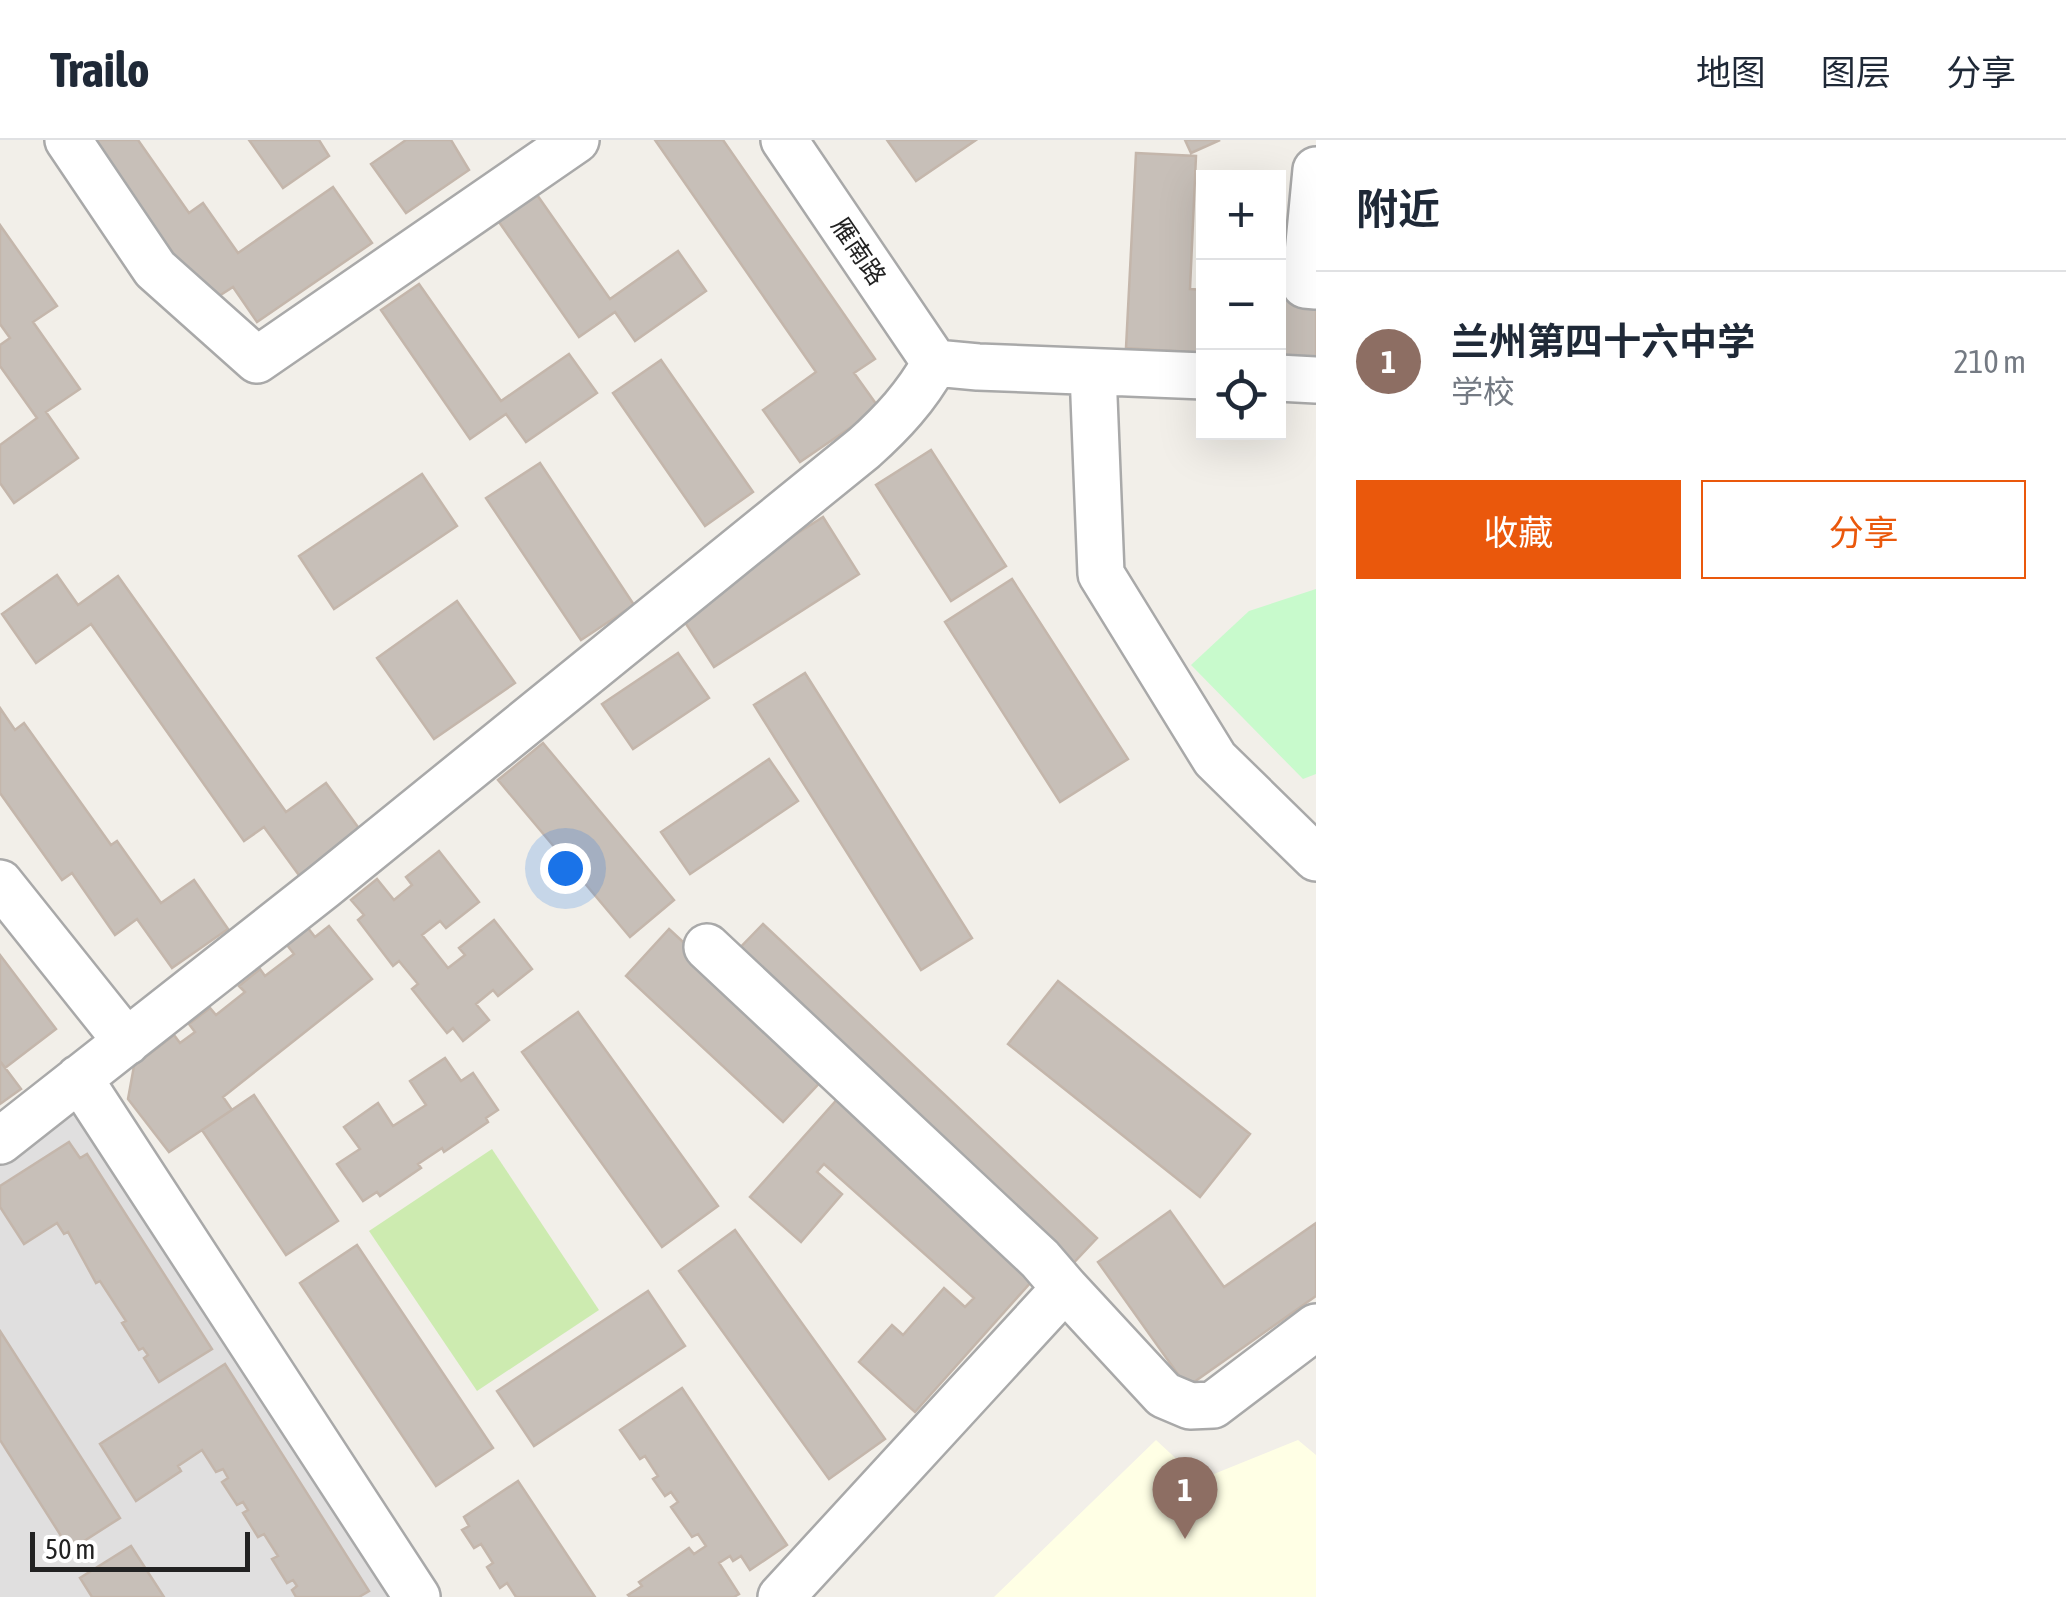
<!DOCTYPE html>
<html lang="zh">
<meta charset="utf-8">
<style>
:root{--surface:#fff;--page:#f6f6f7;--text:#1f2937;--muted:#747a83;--line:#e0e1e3;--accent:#ea580c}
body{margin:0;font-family:"Asap Condensed","Noto Sans SC",sans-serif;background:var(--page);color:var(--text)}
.controls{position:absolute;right:30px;top:30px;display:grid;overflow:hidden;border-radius:0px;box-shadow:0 10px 40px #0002}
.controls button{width:90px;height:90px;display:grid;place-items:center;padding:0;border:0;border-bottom:2px solid var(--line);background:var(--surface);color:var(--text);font:50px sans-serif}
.scale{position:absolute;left:30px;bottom:25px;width:220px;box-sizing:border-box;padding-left:10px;border:5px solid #222;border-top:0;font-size:28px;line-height:35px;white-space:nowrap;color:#222;-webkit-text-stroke:8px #fff;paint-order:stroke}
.you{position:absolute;left:565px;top:728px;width:35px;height:35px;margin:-25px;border:8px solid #fff;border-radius:50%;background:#1a73e8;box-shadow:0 0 0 15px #1a73e833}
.badge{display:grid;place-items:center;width:65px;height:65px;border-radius:50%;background:var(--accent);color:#fff;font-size:32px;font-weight:700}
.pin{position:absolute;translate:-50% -82px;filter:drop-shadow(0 2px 5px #0008)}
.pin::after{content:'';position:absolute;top:52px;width:35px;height:30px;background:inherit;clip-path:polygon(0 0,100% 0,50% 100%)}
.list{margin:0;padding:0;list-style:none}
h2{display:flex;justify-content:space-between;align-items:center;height:130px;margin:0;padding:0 40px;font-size:42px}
h2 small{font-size:32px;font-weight:400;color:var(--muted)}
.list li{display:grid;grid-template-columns:65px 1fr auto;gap:30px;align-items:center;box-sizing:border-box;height:180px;padding:0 40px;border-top:2px solid var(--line)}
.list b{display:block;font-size:38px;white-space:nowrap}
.list p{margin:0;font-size:32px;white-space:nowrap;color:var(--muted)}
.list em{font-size:32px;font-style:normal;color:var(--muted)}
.actions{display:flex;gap:20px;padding:30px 40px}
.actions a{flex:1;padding:22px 0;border:2px solid var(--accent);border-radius:0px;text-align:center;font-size:35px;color:var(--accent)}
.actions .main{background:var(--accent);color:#fff}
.icon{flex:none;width:55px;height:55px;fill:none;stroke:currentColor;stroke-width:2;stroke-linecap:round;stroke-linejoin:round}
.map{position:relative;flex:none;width:1316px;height:1457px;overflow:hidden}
header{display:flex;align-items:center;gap:60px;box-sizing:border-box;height:140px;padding:0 50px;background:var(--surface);border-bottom:2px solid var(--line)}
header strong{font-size:48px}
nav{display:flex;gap:55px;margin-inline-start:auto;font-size:35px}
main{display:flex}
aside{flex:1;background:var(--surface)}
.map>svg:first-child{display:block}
.residential{fill:#e0dfdf}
.education{fill:#ffffe5}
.grass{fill:#cdebb0}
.park{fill:#c8facc}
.building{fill:#c7bfb8;stroke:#c4b6ab;stroke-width:2.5}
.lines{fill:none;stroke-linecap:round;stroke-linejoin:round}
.minor-casing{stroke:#a9a9a9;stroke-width:50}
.minor{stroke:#fff;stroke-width:45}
.labels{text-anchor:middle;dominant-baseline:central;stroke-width:9;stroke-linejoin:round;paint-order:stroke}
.street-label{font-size:25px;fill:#222;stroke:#fff}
</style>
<header>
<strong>Trailo</strong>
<nav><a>地图</a><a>图层</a><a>分享</a></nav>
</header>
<main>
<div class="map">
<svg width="1316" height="1457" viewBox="0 0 1316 1457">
<rect width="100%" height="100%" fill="#f2efe9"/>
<path class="residential" d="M74,957L405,1457H0V1016Z"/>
<path class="education" d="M1156,1300L1199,1340L1298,1300L1316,1315V1457H994Z"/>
<path class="grass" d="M492,1009L599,1170L477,1251L369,1091Z"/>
<path class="park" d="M1316,449V634L1303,639L1191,525L1249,471Z"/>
<path class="building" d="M71,0H138L189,73L203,63L238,113L333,47L372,103L257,182L233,147L208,163L166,103L150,114Z
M249,0H319L329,16L283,48Z
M406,0H451L469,30L406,73L371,24Z
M655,0H723L875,219L854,233L879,268L800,322L763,270L816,232Z
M887,0H976L916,41Z
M1185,0H1220L1191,13Z
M1136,13L1196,16L1190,149L1204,150V213L1126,208Z
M528,42L610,159L678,111L706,151L635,201L615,172L579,197L490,69Z
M0,85L57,166L33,182L80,249L46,272L78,318L14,363L0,343V305L37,278L0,226V205L10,198L0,184Z
M419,144L501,261L569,214L597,253L526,302L506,274L470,299L381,170Z
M1278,154L1316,156V219L1278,217Z
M661,220L753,352L705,386L613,253Z
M931,310L1006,426L951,461L876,345Z
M540,323L634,465L581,500L486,358Z
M422,334L457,386L334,469L299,416Z
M823,377L859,434L714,527L677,470Z
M57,435L78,465L118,436L286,672L326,643L363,694L301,738L264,687L244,701L91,484L36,523L2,474Z
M1012,439L1128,619L1060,662L945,482Z
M457,461L515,543L434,599L377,518Z
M678,513L709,558L633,609L602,564Z
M805,533L972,798L921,830L754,565Z
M0,568L15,590L24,583L111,705L117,701L161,763L194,740L228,789L172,828L137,779L115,795L72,733L62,740L0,653Z
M543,603L674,760L630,797L498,640Z
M769,619L798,661L690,734L661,692Z
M439,711L479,762L446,788L440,781L422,795L448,828L465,815L459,808L494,780L532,829L498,856L493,850L476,864L489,880L463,901L453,888L447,893L412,849L418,844L399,821L393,826L358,780L364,775L351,760L377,739L394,760L412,745L406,737Z
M763,784L1097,1098L1065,1132L731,817Z
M329,786L372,839L223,957L232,970L169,1012L128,959L134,926L174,895L180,903L195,892L189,884L210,868L216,875L245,852L239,846L260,829L265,836L294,814L287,805L308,788L315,797Z
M669,789L827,935L783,982L626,836Z
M0,815L56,889L5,928L0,921Z
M1058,841L1250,994L1200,1057L1008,904Z
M578,872L718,1066L662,1107L522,912Z
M445,918L461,941L473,933L498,970L486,978L488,982L444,1012L442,1008L418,1024L421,1028L380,1056L377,1052L363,1061L337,1024L360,1009L344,987L378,963L393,986L426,965L410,941Z
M0,921L21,949L0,964Z
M254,955L338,1081L286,1115L202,990Z
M841,955L1040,1132L915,1272L859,1222L892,1185L903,1195L944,1148L965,1167L974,1158L824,1024L817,1032L842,1054L801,1102L750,1057Z
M69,1002L80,1018L87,1014L212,1209L159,1242L144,1218L148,1215L143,1208L139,1210L122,1183L126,1181L100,1141L96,1143L68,1092L64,1094L57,1083L24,1104L0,1067V1046Z
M1170,1071L1224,1147L1316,1083V1156L1187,1247L1098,1122Z
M735,1090L885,1299L829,1339L679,1131Z
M357,1105L493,1308L436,1346L300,1143Z
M648,1151L685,1206L534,1306L497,1251Z
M0,1191L120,1378L70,1410L0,1300Z
M225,1224L369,1451L359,1457H296L292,1450L297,1446L293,1440L287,1443L272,1419L278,1416L264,1394L258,1397L243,1373L248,1370L243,1362L237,1365L222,1342L228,1338L223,1329L216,1332L202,1310L178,1326L181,1331L136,1361L100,1304Z
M682,1248L787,1405L750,1430L741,1416L733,1421L730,1416L719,1423L739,1454L734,1457H630L628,1455L642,1446L639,1442L689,1408L694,1414L706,1406L698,1394L692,1397L671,1367L678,1362L671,1352L665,1356L653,1339L658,1336L645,1316L640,1319L620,1290Z
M518,1341L595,1457H516L507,1443L500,1448L487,1427L493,1423L481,1404L474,1408L462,1390L469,1386L464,1377Z
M131,1406L164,1457H92L80,1438Z"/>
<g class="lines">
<defs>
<path id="minor" d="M68,0L155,129L257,220L576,0
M784,0L935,223
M1316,30L1305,145L1316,146
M935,223L978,227L1204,236
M1093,232L1101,434L1215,619L1316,718
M1278,238L1316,240
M0,743L127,902
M707,807L1040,1119L1065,1148
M79,938L417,1457
M0,1001L324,746L864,308C893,282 916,257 935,223
M781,1457L1065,1148L1164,1255L1190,1266L1213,1265L1316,1187"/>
</defs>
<use href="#minor" class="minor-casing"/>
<use href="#minor" class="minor"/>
</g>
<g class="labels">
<g class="street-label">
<text transform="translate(859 111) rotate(56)">雁南路</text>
</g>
</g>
</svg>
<div class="controls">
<button>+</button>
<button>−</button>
<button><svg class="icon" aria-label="locate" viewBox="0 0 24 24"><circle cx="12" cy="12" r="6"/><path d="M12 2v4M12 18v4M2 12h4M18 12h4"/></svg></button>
</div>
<div class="scale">50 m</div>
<div class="you"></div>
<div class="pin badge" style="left:1185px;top:1399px;background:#8d6e63">1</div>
</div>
<aside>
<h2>附近<small></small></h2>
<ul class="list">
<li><span class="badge" style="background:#8d6e63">1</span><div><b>兰州第四十六中学</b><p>学校</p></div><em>210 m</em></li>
</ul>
<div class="actions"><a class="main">收藏</a><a>分享</a></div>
</aside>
</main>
